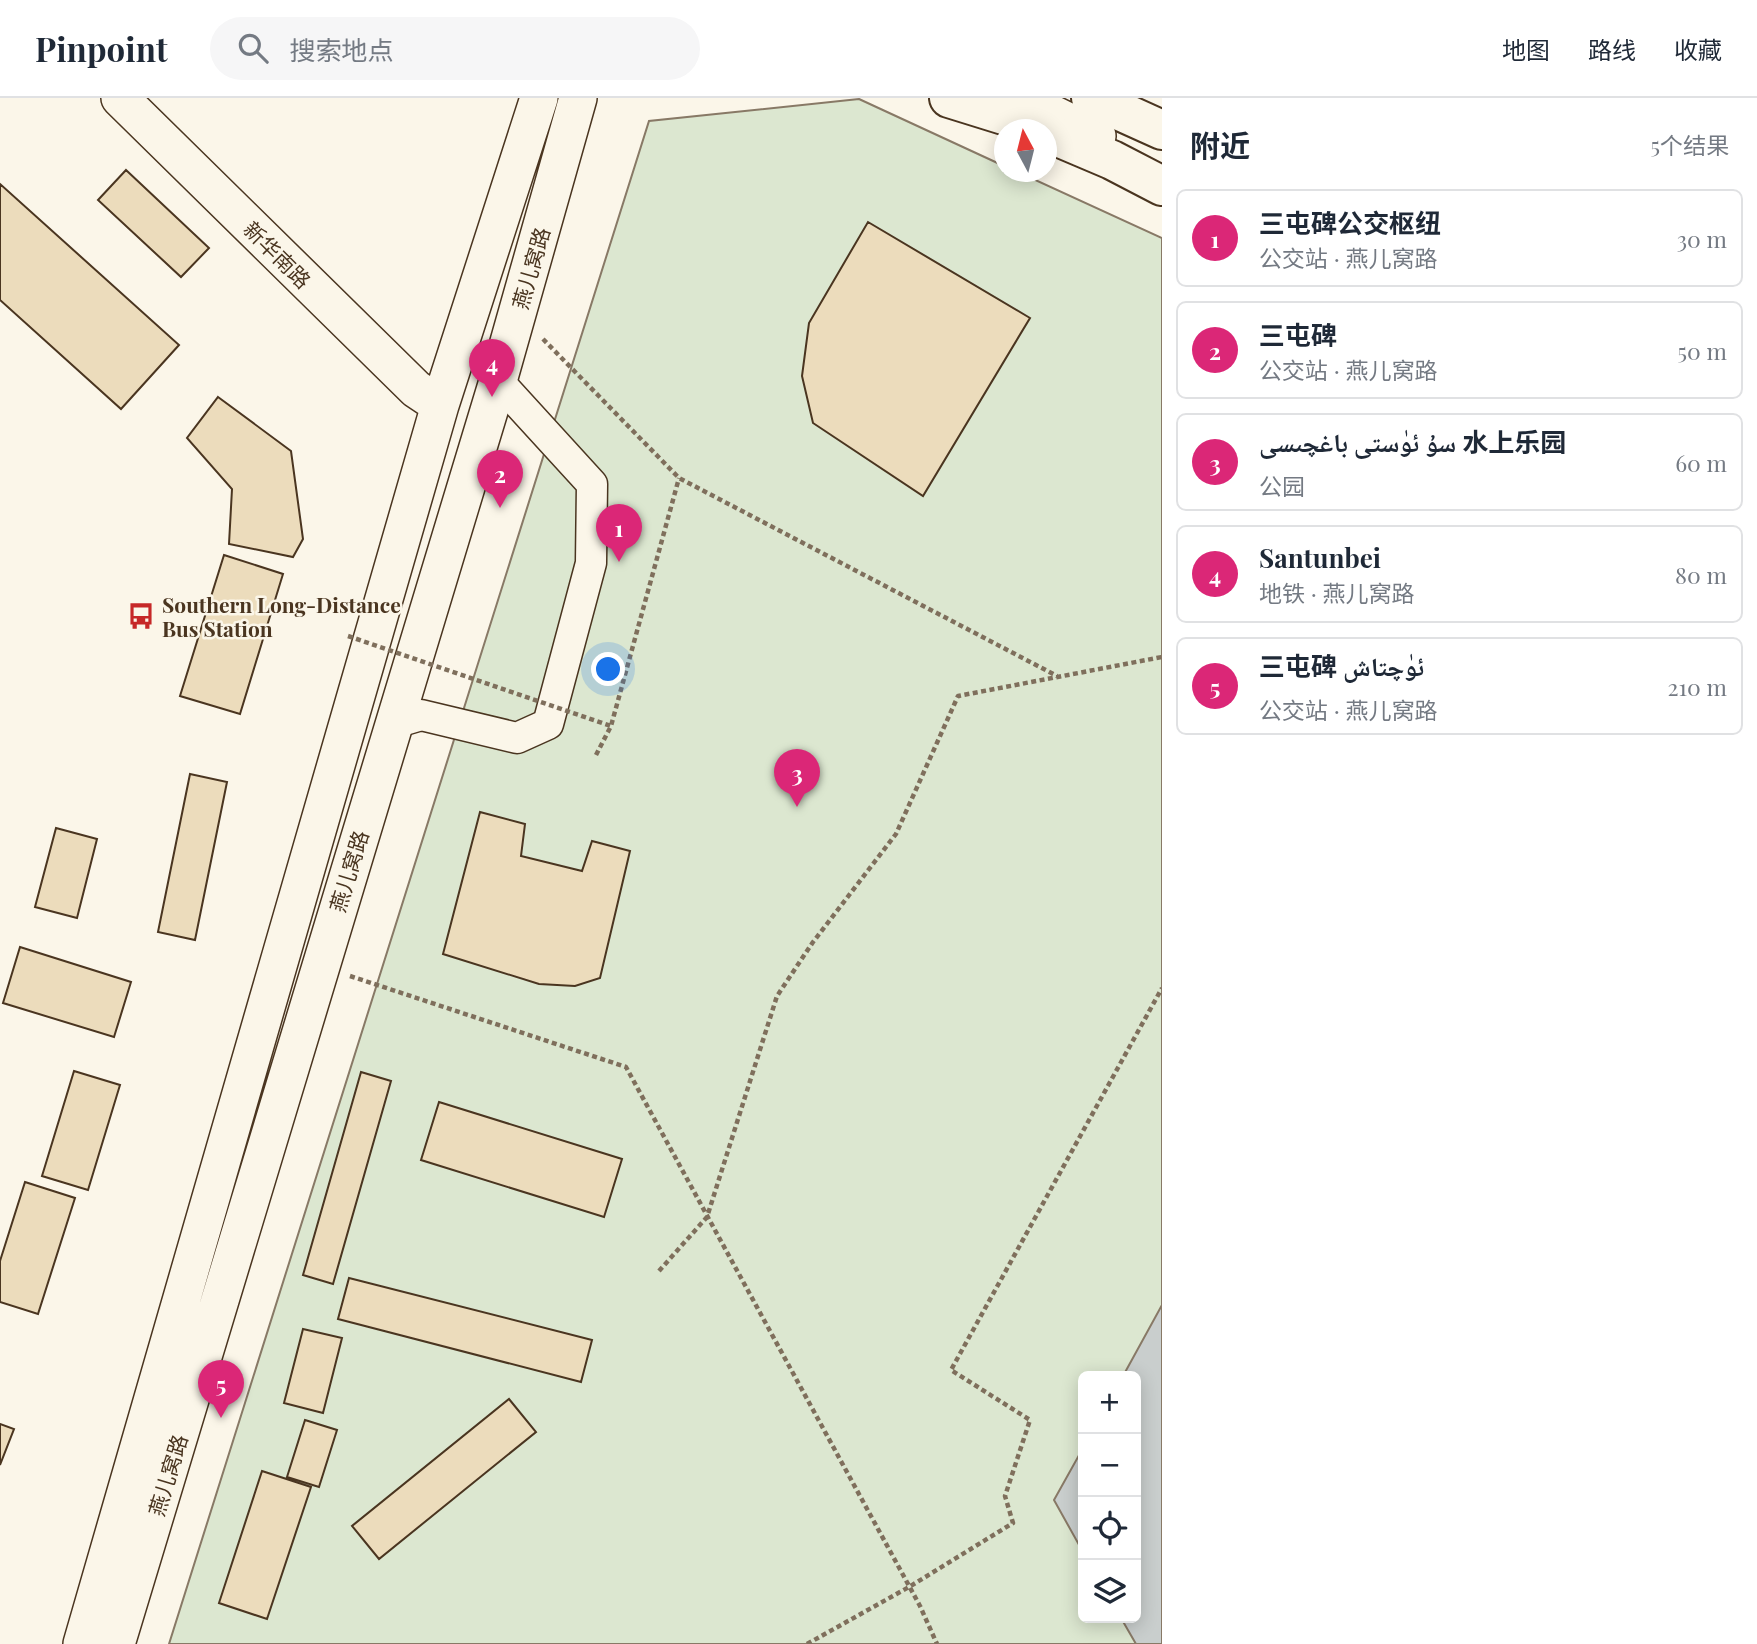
<!DOCTYPE html>
<html lang="zh">
<meta charset="utf-8">
<style>
:root{--surface:#fff;--page:#f6f6f7;--text:#1f2937;--muted:#747a83;--line:#e0e1e3;--accent:#db2777}
body{margin:0;font-family:"Playfair Display","Noto Naskh Arabic","Noto Sans SC",serif;background:var(--page);color:var(--text)}
.controls{position:absolute;right:21px;bottom:21px;display:grid;overflow:hidden;border-radius:10px;box-shadow:0 4px 18px #0003}
.controls button{width:63px;height:63px;display:grid;place-items:center;padding:0;border:0;border-bottom:2px solid var(--line);background:var(--surface);color:var(--text);font:35px sans-serif}
.compass{position:absolute;left:994px;top:21px;width:63px;height:63px;border-radius:50%;background:var(--surface);box-shadow:0 4px 18px #0003;rotate:353deg}
.you{position:absolute;left:609px;top:572px;width:24px;height:24px;margin:-18px;border:5px solid #fff;border-radius:50%;background:#1a73e8;box-shadow:0 0 0 10px #1a73e833}
.badge{display:grid;place-items:center;width:46px;height:46px;border-radius:50%;background:var(--accent);color:#fff;font-size:23px;font-weight:700}
.pin{position:absolute;translate:-50% -58px;filter:drop-shadow(0 2px 4px #0008)}
.pin::after{content:'';position:absolute;top:37px;width:24px;height:21px;background:inherit;clip-path:polygon(0 0,100% 0,50% 100%)}
.list{margin:0;padding:0;list-style:none}
h2{display:flex;justify-content:space-between;align-items:center;height:91px;margin:0;padding:0 28px;font-size:30px}
h2 small{font-size:23px;font-weight:400;color:var(--muted)}
.list li{display:grid;grid-template-columns:46px 1fr auto;gap:21px;align-items:center;box-sizing:border-box;height:98px;margin:0 14px 14px;padding:0 14px;border:2px solid var(--line);border-radius:10px}
.list b{display:block;font-size:26px;white-space:nowrap}
.list p{margin:0;font-size:23px;white-space:nowrap;color:var(--muted)}
.list em{font-size:23px;font-style:normal;color:var(--muted)}
.icon{flex:none;width:38px;height:38px;fill:none;stroke:currentColor;stroke-width:2;stroke-linecap:round;stroke-linejoin:round}
.map{position:relative;flex:none;width:1162px;height:1546px;overflow:hidden}
header{display:flex;align-items:center;gap:42px;box-sizing:border-box;height:98px;padding:0 35px;background:var(--surface);border-bottom:2px solid var(--line)}
header strong{font-size:33px}
nav{display:flex;gap:38px;margin-inline-start:auto;font-size:24px}
.search{width:490px;height:63px;background:var(--page);display:flex;align-items:center;gap:18px;box-sizing:border-box;padding:0 24px;border-radius:38px;color:var(--muted);font-size:26px}
main{display:flex}
aside{flex:1;background:var(--surface)}
.map>svg:first-child{display:block}
.green{fill:#dce7d0;stroke:#887966;stroke-width:2;fill-rule:evenodd}
.water{fill:#c9cecd;stroke:#887966;stroke-width:2}
.building{fill:#ecdcbc;stroke:#4a3520;stroke-width:2}
.lines{fill:none;stroke-linecap:round;stroke-linejoin:round}
.minor-casing{stroke:#4a3520;stroke-width:33}
.major-casing{stroke:#4a3520;stroke-width:40}
.highway-casing{stroke:#4a3520;stroke-width:42}
.path{stroke:#7f6f5c;stroke-width:4.5;stroke-dasharray:5 3.5;stroke-linecap:butt}
.minor{stroke:#fbf6e9;stroke-width:30}
.major{stroke:#fbf6e9;stroke-width:37}
.highway{stroke:#fbf6e9;stroke-width:38}
.path-bridge{stroke:#7f6f5c;stroke-width:4.5;stroke-dasharray:5 3.5;stroke-linecap:butt}
.labels{text-anchor:middle;dominant-baseline:central;stroke-width:5;stroke-linejoin:round;paint-order:stroke}
.street-label{font-size:21px;fill:#4a3520;stroke:#fbf6e9}
.poi-label{font-size:21px;font-weight:bold;fill:#4a3520;stroke:#fbf6e9;text-anchor:start}
</style>
<header>
<strong>Pinpoint</strong>
<div class="search"><svg class="icon" aria-label="search" viewBox="0 0 24 24"><circle cx="10" cy="10" r="6"/><path d="M15 15l6 6"/></svg>搜索地点</div>
<nav><a>地图</a><a>路线</a><a>收藏</a></nav>
</header>
<main>
<div class="map">
<svg width="1162" height="1546" viewBox="0 0 1162 1546">
<rect width="100%" height="100%" fill="#fbf6e9"/>
<path class="green" d="M859,1L1004,68V74H1018L1162,140V1546H169L649,23ZM1083,1278H1136V1520H1083Z"/>
<path class="water" d="M1162,1207V1546H1136L1121,1520H1136V1278H1123Z
M1083,1350V1454L1054,1402Z"/>
<path class="building" d="M126,72L209,150L181,179L98,102Z
M0,86L179,247L121,311L0,202Z
M868,124L1030,220L923,398L813,325L802,278L809,225Z
M218,299L291,353L303,441L293,459L229,446L232,391L187,340Z
M224,457L283,476L240,616L180,598Z
M190,676L227,684L195,842L158,834Z
M480,714L525,726L521,758L582,773L592,743L630,753L600,880L575,888L539,886L443,856Z
M56,730L97,741L77,820L35,809Z
M20,849L131,884L114,939L3,905Z
M74,973L120,987L88,1092L42,1078Z
M361,974L391,983L333,1186L303,1177Z
M439,1004L622,1061L604,1119L421,1062Z
M25,1084L75,1100L38,1216L0,1204V1163Z
M349,1180L592,1242L581,1284L338,1221Z
M303,1231L342,1240L323,1315L284,1305Z
M509,1301L536,1334L379,1461L352,1428Z
M305,1322L337,1332L319,1389L287,1379Z
M0,1326L14,1331L0,1367Z
M262,1373L311,1389L267,1521L219,1505Z"/>
<g class="lines">
<defs>
<path id="minor" d="M394,625L421,617L517,640L548,626L591,465L592,386L498,283"/>
<path id="major" d="M120,0L416,291L440,307
M1020,0L1097,38
M82,1546L440,307L539,0
M116,1546L498,283L578,0"/>
<path id="highway" d="M949,0L1007,18L1039,32
M1091,0L1162,32
M1046,34L1112,62L1162,88"/>
</defs>
<use href="#minor" class="minor-casing"/>
<use href="#major" class="major-casing"/>
<use href="#highway" class="highway-casing"/>
<path class="path" d="M543,241L679,380L1057,578
M596,657L611,628L679,380
M350,878L626,969L920,1508L937,1546
M659,1173L707,1119L777,898L813,844L896,736L958,598L1162,559
M807,1546L909,1489L1013,1425L1005,1398L1030,1322L951,1272L1162,890"/>
<use href="#minor" class="minor"/>
<use href="#major" class="major"/>
<use href="#highway" class="highway"/>
<path class="path-bridge" d="M348,538L611,628"/>
</g>
<defs>
<symbol id="bus-bare" viewBox="-9 -9 18 18"><path d="M-5-6H5V4H4V6H2V4H-2V6H-4V4H-5ZM-3.5-4V0h7V-4ZM-3.5 1.2v1.5H-2V1.2ZM2 1.2v1.5H3.5V1.2Z" fill="#c62828" stroke="#fbf6e9" stroke-width="2.5" paint-order="stroke"/></symbol>
</defs>
<g fill-rule="evenodd">
<use href="#bus-bare" x="122" y="499" width="38" height="38"/>
</g>
<g class="labels">
<g class="street-label">
<text transform="translate(278 156) rotate(45)">新华南路</text>
<text transform="translate(530 170) rotate(-74)">燕儿窝路</text>
<text transform="translate(348 773) rotate(-73)">燕儿窝路</text>
<text transform="translate(167 1377) rotate(-73)">燕儿窝路</text>
</g>
<g class="poi-label">
<text x="162" y="506">Southern Long-Distance<tspan x="162" dy="24">Bus Station</tspan></text>
</g>
</g>
</svg>
<div class="controls">
<button>+</button>
<button>−</button>
<button><svg class="icon" aria-label="locate" viewBox="0 0 24 24"><circle cx="12" cy="12" r="6"/><path d="M12 2v4M12 18v4M2 12h4M18 12h4"/></svg></button>
<button><svg class="icon" aria-label="layers" viewBox="0 0 24 24"><path d="M12 4l9 5-9 5-9-5zM3 14l9 5 9-5"/></svg></button>
</div>
<svg class="compass" viewBox="-18 -18 36 36"><path d="M0-13l5 13h-10z" fill="#e53935"/><path d="M0 13l5-13h-10z" fill="#747a83"/></svg>
<div class="you"></div>
<div class="pin badge" style="left:619px;top:464px">1</div>
<div class="pin badge" style="left:500px;top:410px">2</div>
<div class="pin badge" style="left:797px;top:709px">3</div>
<div class="pin badge" style="left:492px;top:299px">4</div>
<div class="pin badge" style="left:221px;top:1320px">5</div>
</div>
<aside>
<h2>附近<small>5个结果</small></h2>
<ul class="list">
<li><span class="badge">1</span><div><b>三屯碑公交枢纽</b><p>公交站 · 燕儿窝路</p></div><em>30 m</em></li>
<li><span class="badge">2</span><div><b>三屯碑</b><p>公交站 · 燕儿窝路</p></div><em>50 m</em></li>
<li><span class="badge">3</span><div><b>سۇ ئۈستى باغچىسى 水上乐园</b><p>公园</p></div><em>60 m</em></li>
<li><span class="badge">4</span><div><b>Santunbei</b><p>地铁 · 燕儿窝路</p></div><em>80 m</em></li>
<li><span class="badge">5</span><div><b>三屯碑 ئۈچتاش</b><p>公交站 · 燕儿窝路</p></div><em>210 m</em></li>
</ul>
</aside>
</main>
